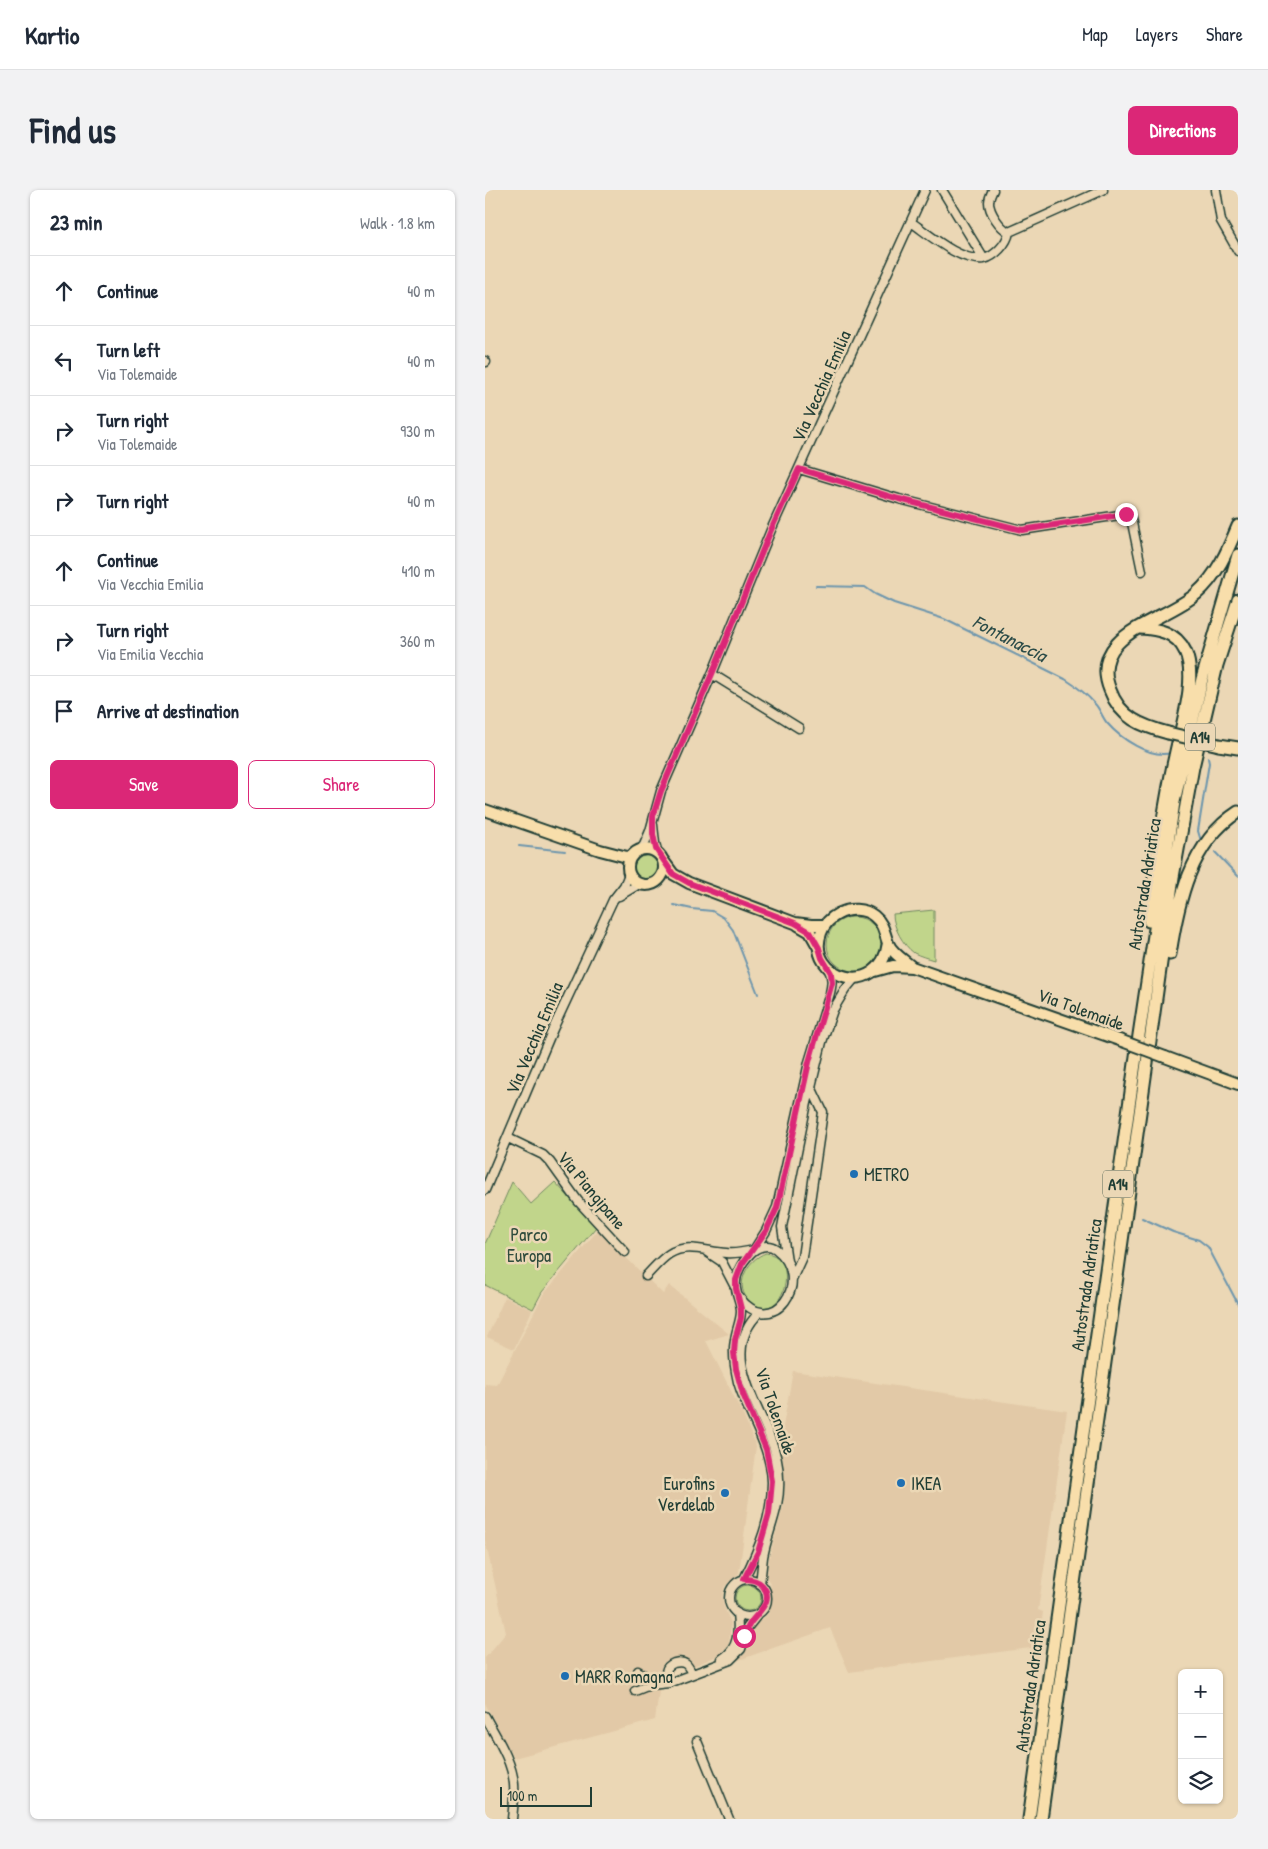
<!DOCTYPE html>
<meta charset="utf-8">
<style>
:root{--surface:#fff;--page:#f2f2f3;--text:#1f2937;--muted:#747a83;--line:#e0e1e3;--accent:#db2777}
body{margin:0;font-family:"Patrick Hand",sans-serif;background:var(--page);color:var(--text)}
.controls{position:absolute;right:15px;bottom:15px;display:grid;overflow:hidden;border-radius:8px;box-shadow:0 1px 4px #0004}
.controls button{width:45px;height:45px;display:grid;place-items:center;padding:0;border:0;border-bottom:1px solid var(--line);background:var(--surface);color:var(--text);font:25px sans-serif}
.scale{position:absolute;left:15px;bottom:12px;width:92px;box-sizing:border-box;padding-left:5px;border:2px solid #1f3d34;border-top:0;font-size:14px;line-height:18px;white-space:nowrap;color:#1f3d34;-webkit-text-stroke:4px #ebd7b5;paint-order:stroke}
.stop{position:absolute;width:15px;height:15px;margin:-11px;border:4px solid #db2777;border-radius:50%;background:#fff}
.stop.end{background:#db2777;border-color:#fff;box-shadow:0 1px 5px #0008}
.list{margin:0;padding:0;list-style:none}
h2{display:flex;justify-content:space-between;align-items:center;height:65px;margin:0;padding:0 20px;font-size:21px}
h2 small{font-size:16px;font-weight:400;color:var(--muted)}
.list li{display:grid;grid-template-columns:32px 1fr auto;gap:15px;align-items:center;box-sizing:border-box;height:70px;padding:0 20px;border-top:1px solid var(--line)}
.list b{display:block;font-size:19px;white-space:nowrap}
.list p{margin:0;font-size:16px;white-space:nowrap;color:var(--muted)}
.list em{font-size:16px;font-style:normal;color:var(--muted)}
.actions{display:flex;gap:10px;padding:15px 20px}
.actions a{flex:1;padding:11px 0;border:1px solid var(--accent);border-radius:8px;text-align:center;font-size:18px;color:var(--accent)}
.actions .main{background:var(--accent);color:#fff}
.icon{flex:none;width:28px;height:28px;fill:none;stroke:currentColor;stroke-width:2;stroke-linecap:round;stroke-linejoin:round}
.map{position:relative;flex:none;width:753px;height:1629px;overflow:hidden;border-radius:8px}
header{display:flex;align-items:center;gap:30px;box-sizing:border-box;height:70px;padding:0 25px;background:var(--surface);border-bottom:1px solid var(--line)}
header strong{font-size:24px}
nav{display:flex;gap:28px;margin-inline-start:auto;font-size:18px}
.intro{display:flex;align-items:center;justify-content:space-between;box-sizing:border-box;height:120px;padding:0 30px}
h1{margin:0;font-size:35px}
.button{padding:12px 22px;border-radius:8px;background:var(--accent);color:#fff;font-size:18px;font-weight:700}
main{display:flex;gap:30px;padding:0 30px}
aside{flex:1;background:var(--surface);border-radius:8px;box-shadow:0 1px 4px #0004}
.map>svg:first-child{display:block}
.built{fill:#e2c9a7}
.green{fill:#c1d58b;stroke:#708960}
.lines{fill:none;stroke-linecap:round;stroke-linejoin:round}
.stream{stroke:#6e96ad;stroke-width:2}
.minor-casing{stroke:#1f3d34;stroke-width:11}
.major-casing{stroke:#1f3d34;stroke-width:14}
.highway-casing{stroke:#1f3d34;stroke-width:15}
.minor{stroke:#ebd7b5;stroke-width:8}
.major{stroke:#f8deab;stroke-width:10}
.highway{stroke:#f8deab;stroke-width:11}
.major-bridge-casing{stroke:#1f3d34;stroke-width:14;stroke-linecap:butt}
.highway-bridge-casing{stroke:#1f3d34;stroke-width:15;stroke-linecap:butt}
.major-bridge{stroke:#f8deab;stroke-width:10}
.highway-bridge{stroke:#f8deab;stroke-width:11}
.route{stroke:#db2777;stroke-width:6}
.poi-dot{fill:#1f6fb2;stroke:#ebd7b5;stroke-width:2}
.labels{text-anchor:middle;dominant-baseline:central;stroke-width:5;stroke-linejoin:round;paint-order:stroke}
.shield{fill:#ebd7b5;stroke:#5c6b5b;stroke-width:1}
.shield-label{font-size:16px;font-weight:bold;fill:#1f3d34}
.street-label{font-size:18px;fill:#1f3d34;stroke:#ebd7b5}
.poi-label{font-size:18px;fill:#1f3d34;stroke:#ebd7b5;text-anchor:start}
.park-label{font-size:18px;fill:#2f4c3d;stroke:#ebd7b5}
.water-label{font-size:19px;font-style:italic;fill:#2c4c48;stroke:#ebd7b5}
</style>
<header>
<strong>Kartio</strong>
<nav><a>Map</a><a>Layers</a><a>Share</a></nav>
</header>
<div class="intro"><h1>Find us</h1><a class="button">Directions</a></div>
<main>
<aside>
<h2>23 min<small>Walk · 1.8 km</small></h2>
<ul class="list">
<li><svg class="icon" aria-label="ahead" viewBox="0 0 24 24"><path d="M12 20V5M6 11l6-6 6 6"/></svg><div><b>Continue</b></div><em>40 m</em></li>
<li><svg class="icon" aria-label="left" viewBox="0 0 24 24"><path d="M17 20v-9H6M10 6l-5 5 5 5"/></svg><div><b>Turn left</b><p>Via Tolemaide</p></div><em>40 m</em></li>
<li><svg class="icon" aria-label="right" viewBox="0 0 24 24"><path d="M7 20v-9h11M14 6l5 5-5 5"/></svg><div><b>Turn right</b><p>Via Tolemaide</p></div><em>930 m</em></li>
<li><svg class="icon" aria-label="right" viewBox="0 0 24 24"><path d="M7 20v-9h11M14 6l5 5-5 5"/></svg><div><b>Turn right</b></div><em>40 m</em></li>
<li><svg class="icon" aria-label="ahead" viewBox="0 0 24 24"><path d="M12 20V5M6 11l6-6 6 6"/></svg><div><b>Continue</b><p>Via Vecchia Emilia</p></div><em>410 m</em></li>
<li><svg class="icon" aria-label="right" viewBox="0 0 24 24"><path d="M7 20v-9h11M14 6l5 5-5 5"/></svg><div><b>Turn right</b><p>Via Emilia Vecchia</p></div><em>360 m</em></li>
<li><svg class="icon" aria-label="arrive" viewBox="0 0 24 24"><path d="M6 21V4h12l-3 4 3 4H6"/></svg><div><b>Arrive at destination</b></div></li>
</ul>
<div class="actions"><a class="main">Save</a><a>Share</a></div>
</aside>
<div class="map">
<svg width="753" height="1629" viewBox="0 0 753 1629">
<rect width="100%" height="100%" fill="#ebd7b5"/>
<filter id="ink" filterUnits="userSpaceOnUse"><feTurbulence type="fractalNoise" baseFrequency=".02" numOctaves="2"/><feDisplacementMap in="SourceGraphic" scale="10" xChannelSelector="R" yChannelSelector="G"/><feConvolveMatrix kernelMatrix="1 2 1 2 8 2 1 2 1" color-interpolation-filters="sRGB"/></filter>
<g filter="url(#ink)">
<path class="built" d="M113,1040L178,1104L184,1095L244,1144L221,1151L258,1225L271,1256L254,1383L240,1396L237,1407L239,1417L246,1433L244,1454L238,1461L239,1463L209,1476L198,1466L178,1473L170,1530L29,1568L0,1513V1468L21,1443L0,1350V1194L12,1195L58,1105Z
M20,1107L47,1120L29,1159L2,1147Z
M308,1181L582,1221L553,1420L558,1422L553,1457L364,1482L345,1438L251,1471L261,1458L269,1437L284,1423L286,1396L281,1386L284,1368L298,1317L300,1296L298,1272L291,1243L297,1242Z"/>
<path class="green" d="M149 678a12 12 0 1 1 24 0a12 12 0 1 1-24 0Z
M449,720V770C442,768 435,766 429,763C418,755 408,737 408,724Z
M342 754a27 27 0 1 1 54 0a27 27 0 1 1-54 0Z
M27,992L46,1014L70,992L111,1037L57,1102L48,1119L0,1095V1054Z
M281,1063C317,1067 298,1137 266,1112C247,1098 262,1069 281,1063Z
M250 1408a13 13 0 1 1 26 0a13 13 0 1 1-26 0Z"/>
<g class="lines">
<path class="stream" d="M331,396L380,397L390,404L409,413L459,429L580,489C591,496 601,503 610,514C615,519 617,527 622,533C635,548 665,569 686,563
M716,651L713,641L724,573L723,568
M34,656L80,661
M730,662L753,686
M189,715L207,719L227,721L239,728L248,740L273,804
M657,1028L688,1042L714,1050L723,1057L753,1114"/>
<defs>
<path id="minor" d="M508,0C506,4 504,8 504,12C504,22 515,38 524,42
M731,0L736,31L753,61
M426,32C445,45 475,72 499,69L457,0
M524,42L618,0
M499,69C510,66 522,54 524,42
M0,171L1,172
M314,279L414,309L537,340L641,324L646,328L657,381
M227,484L314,538
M168,635L170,653L173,664
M154,661L159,655L165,641L176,601L227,484L286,340L440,0
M134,706L154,694
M23,948L58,965L65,972L93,1011L140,1062
M0,1000L68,839L128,710L139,696L144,684
M222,1062L237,1072L250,1097
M302,1071L297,1037L322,913L337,852L348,820L360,800L370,788
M161,1086C168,1079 175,1070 184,1064C202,1052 222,1062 241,1063C251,1064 260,1062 269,1060L281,1041L292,1017L324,872L345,803C347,794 348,787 343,778
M307,1089L317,1067L338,922L326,897
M254,1107C287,1151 331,1090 291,1059C283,1053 271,1057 265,1064C256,1073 249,1086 251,1099C252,1106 256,1113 256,1121C256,1131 251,1140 250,1150C247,1164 250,1179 253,1192C263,1226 286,1255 287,1292C287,1327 274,1359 259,1389
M275,1122C236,1159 268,1205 284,1245C290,1259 294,1274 294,1289C296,1317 283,1340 278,1367C277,1376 276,1385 275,1394
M244 1408a19 19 0 1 1 38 0a19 19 0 1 1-38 0Z
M237,1469C254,1459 254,1441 252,1423
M153,1481L165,1489L176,1491
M184,1493C180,1483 179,1477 189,1473C200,1470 203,1475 207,1484
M150,1501L165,1495L184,1493L245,1470L256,1459L262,1438L274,1423
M0,1526C11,1547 27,1570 29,1594C30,1606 28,1618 27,1629
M212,1551L244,1629"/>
<path id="major" d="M0,620L115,660L142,667L147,666
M143 677a18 18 0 1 1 36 0a18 18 0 1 1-36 0Z
M177,669L188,684L204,693L310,733L326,735H340
M313,735L325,742L334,758
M403,753C395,811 320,788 336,743C339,735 345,728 353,724C364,718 379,718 389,726C399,734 399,743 403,753C407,763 419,770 427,777
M390,781L408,776L427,777L637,851
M680,867L753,894"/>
<path id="highway" d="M655,438C673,439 691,442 700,461C713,489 696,536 690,566C686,583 683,601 680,618C673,656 668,693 664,731
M683,543C657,536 635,528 625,500C602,443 681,431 711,404C732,386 743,360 753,336
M734,555L753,558
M685,764C693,712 705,653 753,622
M544,1629L654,845L689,612L717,489L753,365
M556,1629L688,687L708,577L732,475L753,410"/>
</defs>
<use href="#minor" class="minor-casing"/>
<use href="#major" class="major-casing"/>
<use href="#highway" class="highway-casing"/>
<use href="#minor" class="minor"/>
<use href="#major" class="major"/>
<use href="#highway" class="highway"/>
<defs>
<path id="major-bridge" d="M637,851L680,867"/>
<path id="highway-bridge" d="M683,543L734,555"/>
</defs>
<use href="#major-bridge" class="major-bridge-casing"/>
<use href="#highway-bridge" class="highway-bridge-casing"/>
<use href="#major-bridge" class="major-bridge"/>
<use href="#highway-bridge" class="highway-bridge"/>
</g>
</g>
<g class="lines" filter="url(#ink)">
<path class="route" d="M259,1446C261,1441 263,1436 266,1432C274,1421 290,1410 277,1395C272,1390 266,1389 259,1389L273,1362L284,1324L287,1291L281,1259L258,1204L251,1179L249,1163L250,1150L256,1128V1119L251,1099V1090L257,1074L281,1041L292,1018L324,872L347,793L346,783L337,768L334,758L325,742L310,733L204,693L188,684L171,659L168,644V626L176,601L227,484L286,340L314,279L414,309L537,340L641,324"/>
</g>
<g class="poi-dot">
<circle cx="369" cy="984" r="5"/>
<circle cx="416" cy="1293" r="5"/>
<circle cx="240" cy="1303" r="5"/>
<circle cx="80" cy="1486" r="5"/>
</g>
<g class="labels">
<g class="shield">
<rect x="700" y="533.5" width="30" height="27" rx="4"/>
<rect x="618" y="980.5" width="30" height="27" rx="4"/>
</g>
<g class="shield-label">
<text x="715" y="547">A14</text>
<text x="633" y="994">A14</text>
</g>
<g class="street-label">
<text transform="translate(336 196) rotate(-66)">Via Vecchia Emilia</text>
<text transform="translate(659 694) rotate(-81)">Autostrada Adriatica</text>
<text transform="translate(596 819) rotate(20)">Via Tolemaide</text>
<text transform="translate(49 848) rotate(-67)">Via Vecchia Emilia</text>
<text transform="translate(107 1000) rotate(50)">Via Piangipane</text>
<text transform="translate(601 1095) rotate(-82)">Autostrada Adriatica</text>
<text transform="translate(291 1221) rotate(71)">Via Tolemaide</text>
<text transform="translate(545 1496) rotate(-82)">Autostrada Adriatica</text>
</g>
<g class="poi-label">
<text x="379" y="984">METRO</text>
<text x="230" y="1293" text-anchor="end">Eurofins<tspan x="230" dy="21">Verdelab</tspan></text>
<text x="426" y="1293">IKEA</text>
<text x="90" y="1486">MARR Romagna</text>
</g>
<g class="park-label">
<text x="44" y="1044">Parco<tspan x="44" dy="21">Europa</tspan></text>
</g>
<g class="water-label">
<text transform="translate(525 448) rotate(27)">Fontanaccia</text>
</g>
</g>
</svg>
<div class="controls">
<button>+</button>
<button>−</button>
<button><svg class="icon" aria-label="layers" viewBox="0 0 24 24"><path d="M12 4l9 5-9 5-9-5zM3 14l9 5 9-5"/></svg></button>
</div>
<div class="scale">100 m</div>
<div class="stop" style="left:259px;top:1446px"></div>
<div class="stop end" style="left:641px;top:324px"></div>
</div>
</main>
